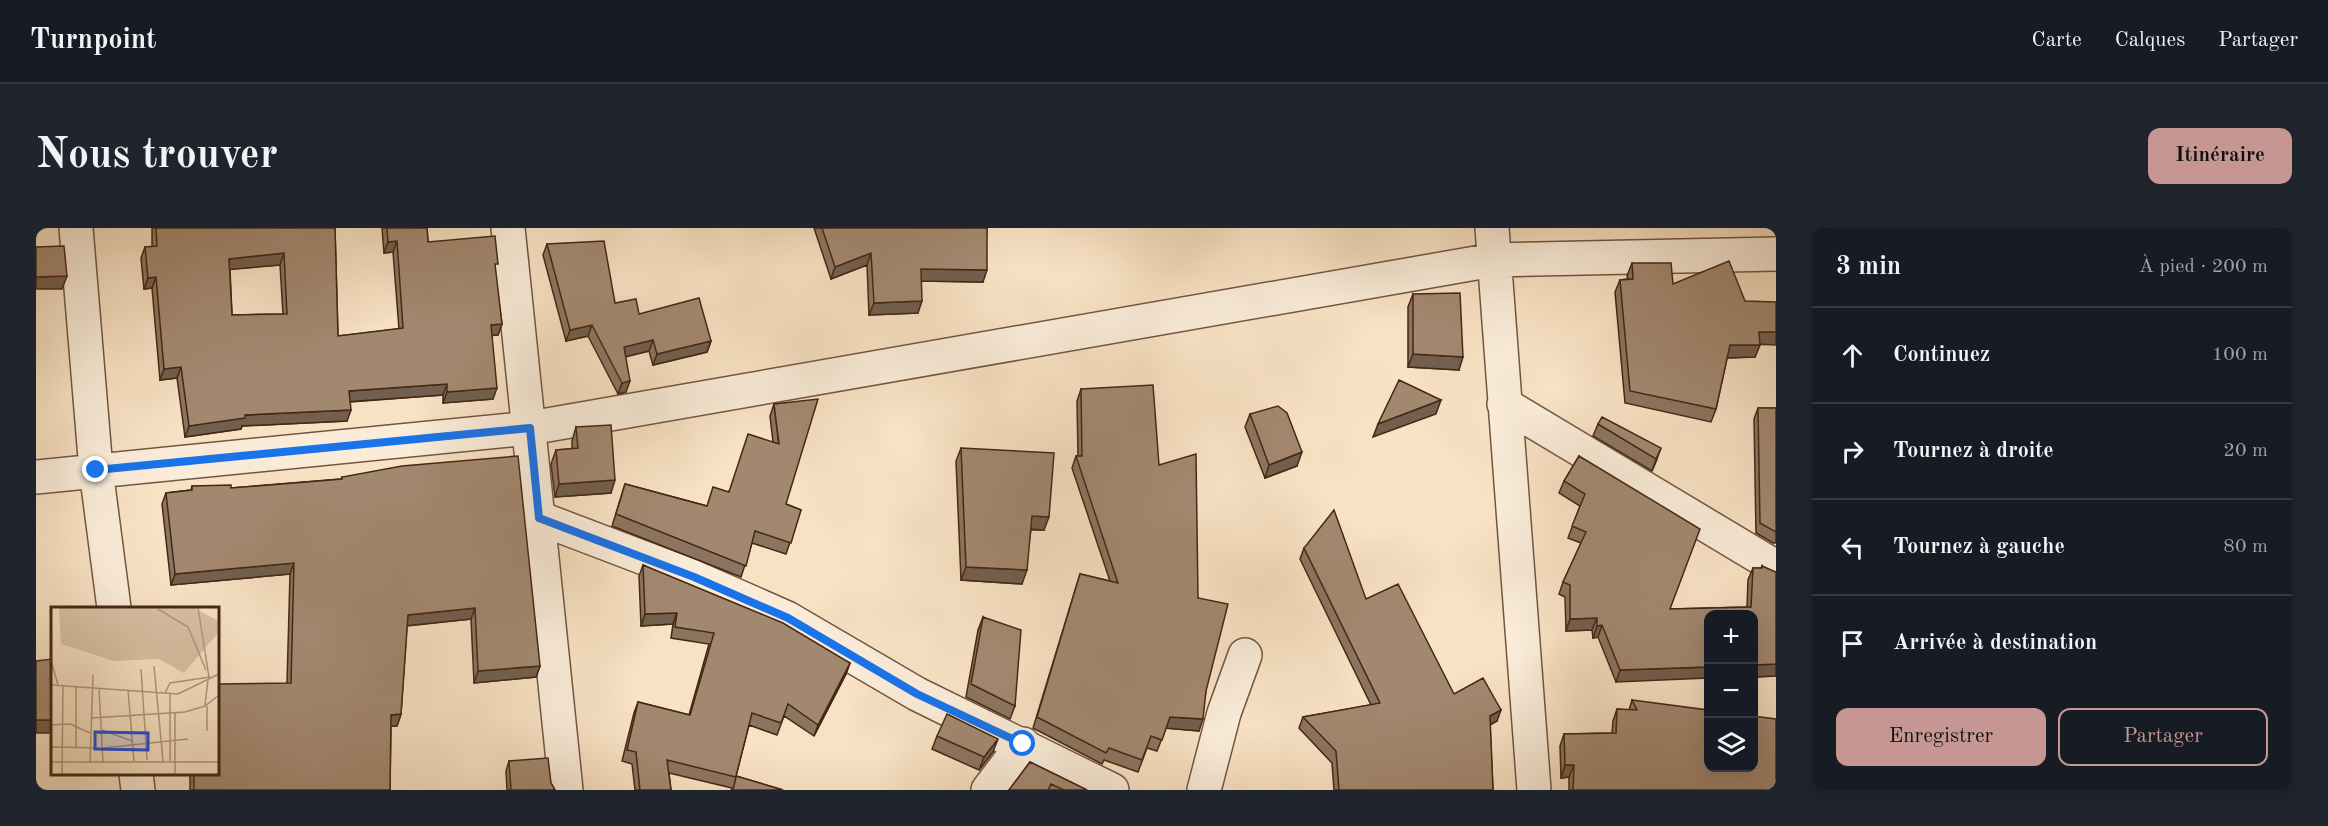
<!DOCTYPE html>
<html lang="fr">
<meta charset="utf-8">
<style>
:root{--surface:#171b24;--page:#20242c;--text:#f1f3f6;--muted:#9ea1a6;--line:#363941;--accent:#c59692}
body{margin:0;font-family:"Old Standard TT",serif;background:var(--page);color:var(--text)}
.controls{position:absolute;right:18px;bottom:18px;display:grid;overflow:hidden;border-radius:12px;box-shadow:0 6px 24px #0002}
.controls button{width:54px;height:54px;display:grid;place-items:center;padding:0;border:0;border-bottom:2px solid var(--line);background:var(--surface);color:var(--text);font:30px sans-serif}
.stop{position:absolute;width:18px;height:18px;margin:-14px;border:4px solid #1a73e8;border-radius:50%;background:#fff}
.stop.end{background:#1a73e8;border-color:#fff;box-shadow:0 2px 6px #0008}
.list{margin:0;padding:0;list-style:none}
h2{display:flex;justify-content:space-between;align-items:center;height:78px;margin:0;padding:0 24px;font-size:26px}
h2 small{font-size:20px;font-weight:400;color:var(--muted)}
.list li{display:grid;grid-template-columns:39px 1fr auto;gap:18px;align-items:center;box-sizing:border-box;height:96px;padding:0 24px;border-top:2px solid var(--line)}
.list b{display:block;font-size:22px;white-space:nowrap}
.list em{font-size:20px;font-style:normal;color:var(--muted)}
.actions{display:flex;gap:12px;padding:18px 24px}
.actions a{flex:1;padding:14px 0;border:2px solid var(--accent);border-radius:12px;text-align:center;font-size:21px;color:var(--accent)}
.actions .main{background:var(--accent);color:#111}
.icon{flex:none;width:33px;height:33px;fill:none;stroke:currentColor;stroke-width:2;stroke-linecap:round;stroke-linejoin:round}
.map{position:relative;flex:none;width:1740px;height:562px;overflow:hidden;border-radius:12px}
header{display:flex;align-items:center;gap:36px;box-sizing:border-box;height:84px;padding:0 30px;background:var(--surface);border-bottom:2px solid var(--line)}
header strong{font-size:28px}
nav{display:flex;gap:33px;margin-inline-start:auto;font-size:21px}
.intro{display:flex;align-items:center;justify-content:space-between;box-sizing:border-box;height:144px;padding:0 36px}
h1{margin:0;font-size:42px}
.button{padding:15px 27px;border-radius:12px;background:var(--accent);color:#111;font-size:21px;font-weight:700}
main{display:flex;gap:36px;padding:0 36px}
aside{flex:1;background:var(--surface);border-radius:12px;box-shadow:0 6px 24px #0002}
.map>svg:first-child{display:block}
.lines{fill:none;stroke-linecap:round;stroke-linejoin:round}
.minor-casing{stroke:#725640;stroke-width:36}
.minor{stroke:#faecd9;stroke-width:33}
.wall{fill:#8c7560;stroke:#462714;stroke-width:1.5;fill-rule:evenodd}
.shaded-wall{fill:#725f4e;stroke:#462714;stroke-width:1.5}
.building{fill:#a38870;stroke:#462714;stroke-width:1.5;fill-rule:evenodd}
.route{stroke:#1a73e8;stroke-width:8}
.inset-road{fill:none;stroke:#b1977e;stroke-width:1.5}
.view{fill:#1d4ed8;fill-opacity:0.15;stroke:#1d4ed8;stroke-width:3}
.inset-edge{fill:none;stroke:#462714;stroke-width:3}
</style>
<header>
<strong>Turnpoint</strong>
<nav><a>Carte</a><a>Calques</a><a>Partager</a></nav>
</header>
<div class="intro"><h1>Nous trouver</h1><a class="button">Itinéraire</a></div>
<main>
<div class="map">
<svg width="1740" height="562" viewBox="0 0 1740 562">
<rect width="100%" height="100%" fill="#f8e2c4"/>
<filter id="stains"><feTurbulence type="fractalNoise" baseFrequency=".00333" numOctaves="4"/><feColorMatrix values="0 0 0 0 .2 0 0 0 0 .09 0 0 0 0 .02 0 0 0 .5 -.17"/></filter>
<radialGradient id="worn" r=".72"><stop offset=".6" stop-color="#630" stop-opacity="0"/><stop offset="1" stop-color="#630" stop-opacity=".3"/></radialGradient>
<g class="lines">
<defs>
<path id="minor" d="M40,0L60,242L78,380
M472,0L530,562
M1456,0L1498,562
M1468,176L1740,339
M0,249L494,200L1457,32L1740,26
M503,290L658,349L751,390L881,466L1076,562
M100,546L102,562
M952,562L987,516
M1168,562L1188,485L1209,427"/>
</defs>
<use href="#minor" class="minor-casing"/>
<use href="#minor" class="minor"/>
</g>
<path class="wall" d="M116,0H299L302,108L363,101L357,24L348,25L346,0H391L392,14L459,43L466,96L462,107H456L457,171L407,175V167L314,174L311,193L206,198L205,201L149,209L141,150L124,152L116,60L108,61L105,30L109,19H116ZM244,37L247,86L196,87L194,41Z
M778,0H951L947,54L885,53L882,85L833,87L831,37L795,51Z
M511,16L579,75L603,86L675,113L671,124L617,137L613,123L589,129L590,164L582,166L552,108L530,113L507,27Z
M1596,35L1637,56L1724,116L1719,129L1691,130L1680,181L1675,194L1589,175L1579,64L1584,52L1592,51L1591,48Z
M1377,66L1423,142L1372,139V79Z
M1045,161L1123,237L1162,370L1170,463L1163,503L1130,500L1121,523L1111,520L1102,544L1068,532L1066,536L997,500L1044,346L1074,353L1036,240L1040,228H1042L1041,173Z
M738,176L750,276L765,282L750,326L716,315L705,349L576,298L589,256L671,278L692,264L737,214L734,188Z
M1722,180H1740V315H1737L1720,305L1718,191Z
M1214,186L1261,238L1229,250L1209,199Z
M1562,196L1621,231L1616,243L1557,208Z
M540,199L575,265L519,269L515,236L520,222L536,221V213Z
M925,220L1008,302H995L986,356L925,352L920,233Z
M1543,228L1634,381L1711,379L1712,352L1717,340H1725L1726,338L1740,448L1718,449V387L1580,454L1562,409L1557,410L1556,402L1530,403L1529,369L1523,366L1527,354L1545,315L1532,310L1544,278L1523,265L1528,253Z
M306,249L504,438L500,449L438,455L435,391L371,398L365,486L361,498H355L354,562H154V546H182L251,455L254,346L135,357L126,276L130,265L155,262L156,258L195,260L305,251Z
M1268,320L1330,371L1418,466L1461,493L1454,497L1457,562H1298L1296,535L1263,500L1267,489L1335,477L1264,331Z
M607,337L814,435L810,446L778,508L748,488L741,507L713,497L700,548L747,562H695L696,560L633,545L635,562H599L596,536L586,533L598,485L602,474L653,487L673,416L635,410L637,396L605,398L603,348Z
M947,389L979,478L974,491L930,469L942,402Z
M1596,472L1740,562H1533V549L1525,550L1524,518L1528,506L1576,505L1577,493L1581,481L1593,482Z
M901,508L957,524L943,542L896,521Z
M473,533L515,555L519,562H471L470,543Z
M994,534L1051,562H973Z"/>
<path class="shaded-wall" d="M361,13L357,24L348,25L352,14Z
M248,25L244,37L189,42L193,31Z
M835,25L831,37L795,51L799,39Z
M885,41L951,42L947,54L880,53Z
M31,48L26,61H0V49Z
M120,49L116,60L108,61L112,50Z
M886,73L882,85L833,87L838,75Z
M466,96L462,107L451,108L455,97Z
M556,97L552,108L530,113L534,102Z
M1723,104H1740V117L1719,116Z
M617,112L613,123L584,130L588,119Z
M675,113L671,124L617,137L621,126Z
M1694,117H1724L1719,129L1689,130Z
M1377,126L1427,129L1423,142L1372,139Z
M145,139L141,150L124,152L128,141Z
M594,153L590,164L582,166L586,155Z
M411,156L407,167L309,174L313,163Z
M461,160L457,171L407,175L411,164Z
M1405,172L1400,186L1337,209L1342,196Z
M315,182L311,193L206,198L205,201L149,209L153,198L209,187Z
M1625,220L1621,231L1616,243L1620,231Z
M1266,224L1261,238L1229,250L1233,237Z
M579,252L575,265L519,269L523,256Z
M996,288L1013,289L1008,302L991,301Z
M258,335L254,346L135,357L139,346Z
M930,339L991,342L986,356L925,352Z
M439,380L435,391L368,398L372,387Z
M641,385L637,396L605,398L609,386Z
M1561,390L1556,402L1530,403L1534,391Z
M1566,397L1562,409L1557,410L1561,398Z
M814,435L810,446L778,508L782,497Z
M1740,436V448L1718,449V437Z
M504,438L500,449L438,455L442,443Z
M1672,439V450L1580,454L1584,442Z
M1465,482L1461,493L1450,499L1454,488Z
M365,486L361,498H351L355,487Z
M1134,489L1167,491L1163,503L1129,500Z
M0,492H16V505H0Z
M962,511L957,524L943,542L948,529Z
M1529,537H1538L1533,549L1525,550Z"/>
<path class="building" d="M120,0H299L302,108L367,100L361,13L352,14L351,0H391L392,14L459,8L462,36H459L466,96L455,97L461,160L411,164V156L313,163L315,182L209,187V190L153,198L145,139L128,141L120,49L112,50L109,19L121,18ZM248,25L251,86L196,87L193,31Z
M786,0H951V42L885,41L886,73L838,75L835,25L799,39Z
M568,13L579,75L600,71L603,86L663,70L675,113L621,126L617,112L588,119L594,153L586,155L556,97L534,102L511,16Z
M28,18L31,48L0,49V19Z
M1693,33L1709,73L1740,74V104H1723L1724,117H1694L1680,181L1594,163L1584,52L1597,51L1596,35H1635L1637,56Z
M1424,65L1427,129L1377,126V66Z
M1363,152L1405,172L1342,196Z
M1117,157L1123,237L1160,226L1162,370L1192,376L1170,463L1167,491L1134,489L1126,512L1115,508L1106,532L1073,520L1070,525L1001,489L1044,346L1082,355L1040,228H1046L1045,161Z
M782,171L750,276L765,282L755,315L719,303L710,338L580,286L589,256L671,278L677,259L693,264L712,206L743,216L738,176Z
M1242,178L1251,185L1266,224L1233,237L1214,186Z
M1722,180H1740V304L1724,295Z
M1566,189L1625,220L1620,231L1562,196Z
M575,197L579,252L523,256L520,222L542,220L540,199Z
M925,220L1018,225L1013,289L996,288L991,342L930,339Z
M482,228L504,438L442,443L439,380L372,387L365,486L355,487L354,562H158V546H182V456L255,455L258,335L139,346L130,265L156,262V258L195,257V260L306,251V249L366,238Z
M1543,228L1664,301L1634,381L1715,379L1717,340H1726V338L1740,344V436L1718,437V387H1672V439L1584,442L1566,397L1561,398V390L1534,391V357L1527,354L1550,304L1536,298L1549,266L1528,253Z
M1298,282L1330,371L1362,356L1418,466L1447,450L1465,482L1454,488L1457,562H1303L1300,523L1267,489L1344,475L1268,320Z
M607,337L747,395L814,435L782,497L752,476L745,495L716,485L700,548L747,562H697L700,549L631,532L635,562H604L600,524L591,522L602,474L654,487L678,405L639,399L641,385L609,386Z
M947,389L985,402L979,478L935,456Z
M16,431V492H0V433Z
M1596,472L1672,482V540H1718V488L1740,491V562H1537L1538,537H1529L1528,506L1580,505L1581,481L1601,482Z
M911,486L962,511L948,529L901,508Z
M512,530L515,555L519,562H475L473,533Z
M994,534L1051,562H1028L1015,556L1012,562H973Z"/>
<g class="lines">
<path class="route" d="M60,242L494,200L503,290L658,349L752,390L881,466L987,516"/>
</g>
<g transform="translate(15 379)">
<rect width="168" height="168" fill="#f8e2c4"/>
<path d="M8,1H143L168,14V25L133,66L108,52L63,54L10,37Z" fill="#dac2a6"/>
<path class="inset-road" d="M147,1L158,70M107,2L137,20L155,63M0,53L7,78M103,59L112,154M90,62L96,153M0,78L127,87L168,67M48,82L52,156M77,83L83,154M114,86L119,76L159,70M154,98L157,73M40,111L134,105L154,99L168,88M0,118L19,117L39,126M51,123L81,134M156,124V99M0,140L52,141L137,132M25,141V80M0,155H168M119,155V86M39,156L42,68M11,167L12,79M124,167V105"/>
<path class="view" d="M44,125L97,126V143L44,142Z"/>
<rect width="168" height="168" class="inset-edge"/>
</g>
<rect width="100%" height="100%" filter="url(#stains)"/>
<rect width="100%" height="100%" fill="url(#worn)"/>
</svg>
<div class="controls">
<button>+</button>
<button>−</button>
<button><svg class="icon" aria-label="layers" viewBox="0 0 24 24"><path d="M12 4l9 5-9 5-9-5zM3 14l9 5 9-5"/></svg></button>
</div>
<div class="stop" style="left:987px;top:516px"></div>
<div class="stop end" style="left:60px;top:242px"></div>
</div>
<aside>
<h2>3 min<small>À pied · 200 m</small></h2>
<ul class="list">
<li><svg class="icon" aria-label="ahead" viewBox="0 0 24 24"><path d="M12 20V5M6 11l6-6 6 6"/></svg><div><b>Continuez</b></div><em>100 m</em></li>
<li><svg class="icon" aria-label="right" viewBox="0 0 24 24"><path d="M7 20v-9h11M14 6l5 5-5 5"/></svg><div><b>Tournez à droite</b></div><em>20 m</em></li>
<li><svg class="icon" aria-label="left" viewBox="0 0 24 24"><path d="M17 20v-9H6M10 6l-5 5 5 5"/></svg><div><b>Tournez à gauche</b></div><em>80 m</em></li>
<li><svg class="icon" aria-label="arrive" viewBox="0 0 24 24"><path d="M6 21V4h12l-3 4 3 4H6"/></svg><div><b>Arrivée à destination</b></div></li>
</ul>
<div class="actions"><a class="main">Enregistrer</a><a>Partager</a></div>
</aside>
</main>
